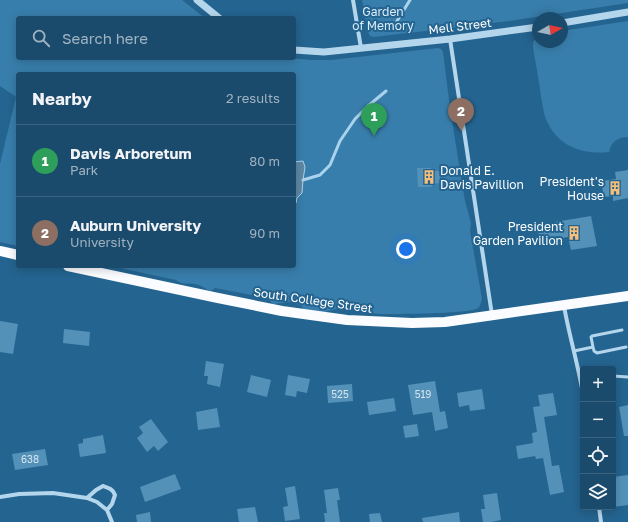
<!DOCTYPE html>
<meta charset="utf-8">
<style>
:root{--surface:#1b4b6c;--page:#245272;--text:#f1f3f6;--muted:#a0b3c2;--line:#39637f;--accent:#8abfa5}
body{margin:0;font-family:"Golos Text",sans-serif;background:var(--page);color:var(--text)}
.controls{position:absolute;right:12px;bottom:12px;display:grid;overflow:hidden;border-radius:4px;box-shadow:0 2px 10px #0003}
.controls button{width:36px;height:36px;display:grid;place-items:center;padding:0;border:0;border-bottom:1px solid var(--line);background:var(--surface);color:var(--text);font:20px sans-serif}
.compass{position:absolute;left:532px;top:12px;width:36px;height:36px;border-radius:50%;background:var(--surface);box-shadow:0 2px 10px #0003;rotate:81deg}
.you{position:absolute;left:406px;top:249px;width:14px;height:14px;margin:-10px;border:3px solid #fff;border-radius:50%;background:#1a73e8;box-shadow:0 0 0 6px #1a73e833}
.badge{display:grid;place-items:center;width:26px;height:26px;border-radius:50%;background:var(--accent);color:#fff;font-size:13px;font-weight:700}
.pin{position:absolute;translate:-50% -33px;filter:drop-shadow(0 1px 2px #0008)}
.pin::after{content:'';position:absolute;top:21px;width:14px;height:12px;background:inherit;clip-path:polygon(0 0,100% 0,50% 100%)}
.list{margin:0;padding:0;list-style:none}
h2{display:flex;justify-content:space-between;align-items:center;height:52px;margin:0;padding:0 16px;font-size:17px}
h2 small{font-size:13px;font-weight:400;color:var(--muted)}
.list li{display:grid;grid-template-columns:26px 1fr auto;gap:12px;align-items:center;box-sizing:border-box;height:72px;padding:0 16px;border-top:1px solid var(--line)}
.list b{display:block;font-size:15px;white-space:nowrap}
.list p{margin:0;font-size:13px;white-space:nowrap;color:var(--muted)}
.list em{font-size:13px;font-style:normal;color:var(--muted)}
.icon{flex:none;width:22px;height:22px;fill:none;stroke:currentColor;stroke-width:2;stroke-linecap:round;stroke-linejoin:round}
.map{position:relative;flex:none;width:628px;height:522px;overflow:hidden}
.search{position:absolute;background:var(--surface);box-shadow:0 2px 10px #0003;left:16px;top:16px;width:280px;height:44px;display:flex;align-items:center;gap:10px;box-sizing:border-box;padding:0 14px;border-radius:4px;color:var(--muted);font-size:15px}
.panel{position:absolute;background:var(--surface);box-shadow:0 2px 10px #0003;left:16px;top:72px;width:280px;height:196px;border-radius:4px}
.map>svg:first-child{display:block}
.green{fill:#387eac}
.water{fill:#5e88a6;stroke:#a9d3ed}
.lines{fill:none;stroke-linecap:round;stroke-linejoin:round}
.stream{stroke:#a9d3ed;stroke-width:3}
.building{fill:#5491b9}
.service{stroke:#b4d6ec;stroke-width:3}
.minor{stroke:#b4d6ec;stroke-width:4}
.tertiary{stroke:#b4d6ec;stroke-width:7}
.primary{stroke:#fafcff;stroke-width:10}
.labels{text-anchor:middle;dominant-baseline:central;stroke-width:4;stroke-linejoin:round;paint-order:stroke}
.number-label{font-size:10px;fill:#d4e4ee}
.park-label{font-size:12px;fill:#d9edf9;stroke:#246490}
.street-label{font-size:12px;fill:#fff;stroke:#246490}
.poi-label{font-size:12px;fill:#fff;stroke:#246490;text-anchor:end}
</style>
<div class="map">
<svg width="628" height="522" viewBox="0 0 628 522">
<rect width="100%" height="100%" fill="#246490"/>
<path class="green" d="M0,0H182L205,18H18V58H289L311,60H331L438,48L441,49L443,52L450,108L460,171L465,201L471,223L470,231L482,299C481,302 481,305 478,308C471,314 394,314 380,314C367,313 353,310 340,309C333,309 328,311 322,313C316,314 309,313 304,313L302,306L291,302L273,304L269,300L264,298L262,297L215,288L211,291C205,289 204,287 199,285C191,282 183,286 176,280L111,266H294V74H18V246L0,242V164L16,97L0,86Z
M362,0H628V3L509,21L374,37L370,36L368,32Z
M628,21V137C618,137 611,142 609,152C582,155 557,146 546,119C543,112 543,104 541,97C539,81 536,64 533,48V42L538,36V42H562V31Z"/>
<path class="water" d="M303,161L305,167L303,180L302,193L297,198L296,203H294V162Z"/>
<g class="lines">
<path class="stream" d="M397,21L410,0
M303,180L320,175L330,165L340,141L355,119L368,106L386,91"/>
</g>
<path class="building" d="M417,168H431V171H440V183L431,184L432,187H418Z
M628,170V198L613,201V196L604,197L601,181L616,179L615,172Z
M591,216L597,246L571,250L568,237L540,242L537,225Z
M0,321L18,324L13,354L0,352Z
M64,329L90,332L89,346L63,343Z
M206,361L224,364L220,387L207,384L208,376H204Z
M251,375L271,380L267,397L247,392Z
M288,375L310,379L307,393L297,391L296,397L285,395Z
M435,381L440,412L445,411L448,428L435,431L432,412L413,415L408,385Z
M352,384L353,401L328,403L327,386Z
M482,389L485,409L470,411L469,405L459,407L457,393Z
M553,393L557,415L544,417L552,466L559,465L564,492L550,495L543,458L536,459L535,456L518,459L516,446L533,443L532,433L537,432L533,407L540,406L538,395Z
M394,398L396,411L369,415L367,402Z
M628,405V436H624L619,407Z
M217,408L220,427L198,430L196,412Z
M151,419L168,442L158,451L154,446L147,452L137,438L143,433L139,427Z
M417,424L419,436L405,438L403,426Z
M103,435L106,453L80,457L78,444L83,443V439Z
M45,449L48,465L15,470L12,454Z
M175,474L181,489L145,502L140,487Z
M628,475V505L613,507V477Z
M295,486L300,519L285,521L283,507L288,506L285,488Z
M338,488L340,500H337L340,522H325L324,513H327L324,490Z
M497,493L501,520L491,522H483L481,509H485L483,495Z
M255,507L258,522H239L237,509Z
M150,512L151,522H137L136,515Z
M459,512L460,522H423L422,518Z
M380,513L382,522H370L369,514Z"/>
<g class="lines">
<path class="service" d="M593,347L591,337L592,336L622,330
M574,351L593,347L594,351L597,353L626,347
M613,376L628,377"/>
<path class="minor" d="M353,0L361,48
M450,39L492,315
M564,306C569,335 578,364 583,394
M0,497L19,494L53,493L87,498L97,502L107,510L112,522
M87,498L96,490L103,486C109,488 113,489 115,495L112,504L107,510
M599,507L601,522"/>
<path class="tertiary" d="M197,0L219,18
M562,23L628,12
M294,50L324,52L450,39L538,27"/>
<path class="primary" d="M0,251L18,255
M68,266L218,298L282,311L347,320L412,323L445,322L628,296"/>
</g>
<defs>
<symbol id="building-bare" viewBox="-9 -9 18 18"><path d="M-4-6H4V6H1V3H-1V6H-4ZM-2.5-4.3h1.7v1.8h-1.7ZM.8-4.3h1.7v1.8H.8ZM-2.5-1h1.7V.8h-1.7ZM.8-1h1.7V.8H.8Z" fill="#f7be78" stroke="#246490" stroke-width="2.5" paint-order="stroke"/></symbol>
</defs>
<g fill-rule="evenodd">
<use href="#building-bare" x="419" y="167" width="20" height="20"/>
<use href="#building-bare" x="605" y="178" width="20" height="20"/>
<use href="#building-bare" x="564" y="223" width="20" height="20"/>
</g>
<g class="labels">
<g class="number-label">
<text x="340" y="394">525</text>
<text x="423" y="394">519</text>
<text x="30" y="459">638</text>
</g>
<g class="park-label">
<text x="383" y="11">Garden<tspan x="383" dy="14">of Memory</tspan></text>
</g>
<g class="street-label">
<text transform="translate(460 26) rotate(-7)">Mell Street</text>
<text transform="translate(313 300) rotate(8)">South College Street</text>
</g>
<g class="poi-label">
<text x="440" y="170" text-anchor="start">Donald E.<tspan x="440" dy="14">Davis Pavillion</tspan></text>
<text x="604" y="181">President's<tspan x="604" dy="14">House</tspan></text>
<text x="563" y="226">President<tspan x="563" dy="14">Garden Pavilion</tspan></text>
</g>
</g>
</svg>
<div class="controls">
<button>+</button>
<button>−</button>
<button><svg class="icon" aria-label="locate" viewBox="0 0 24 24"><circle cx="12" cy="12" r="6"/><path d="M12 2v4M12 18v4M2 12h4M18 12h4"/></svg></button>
<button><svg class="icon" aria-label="layers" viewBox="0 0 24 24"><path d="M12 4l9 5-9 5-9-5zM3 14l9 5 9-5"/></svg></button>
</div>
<svg class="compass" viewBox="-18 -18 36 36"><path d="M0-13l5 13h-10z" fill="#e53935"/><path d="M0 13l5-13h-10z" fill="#a0b3c2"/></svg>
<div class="you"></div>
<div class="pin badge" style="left:374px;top:136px;background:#2e9e5b">1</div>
<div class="pin badge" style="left:461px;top:131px;background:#8d6e63">2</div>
<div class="search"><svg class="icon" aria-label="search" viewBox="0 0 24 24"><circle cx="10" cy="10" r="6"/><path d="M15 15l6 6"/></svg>Search here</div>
<section class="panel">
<h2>Nearby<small>2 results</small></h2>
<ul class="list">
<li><span class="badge" style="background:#2e9e5b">1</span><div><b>Davis Arboretum</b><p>Park</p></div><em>80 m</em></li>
<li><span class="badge" style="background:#8d6e63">2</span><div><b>Auburn University</b><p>University</p></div><em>90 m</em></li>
</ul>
</section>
</div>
